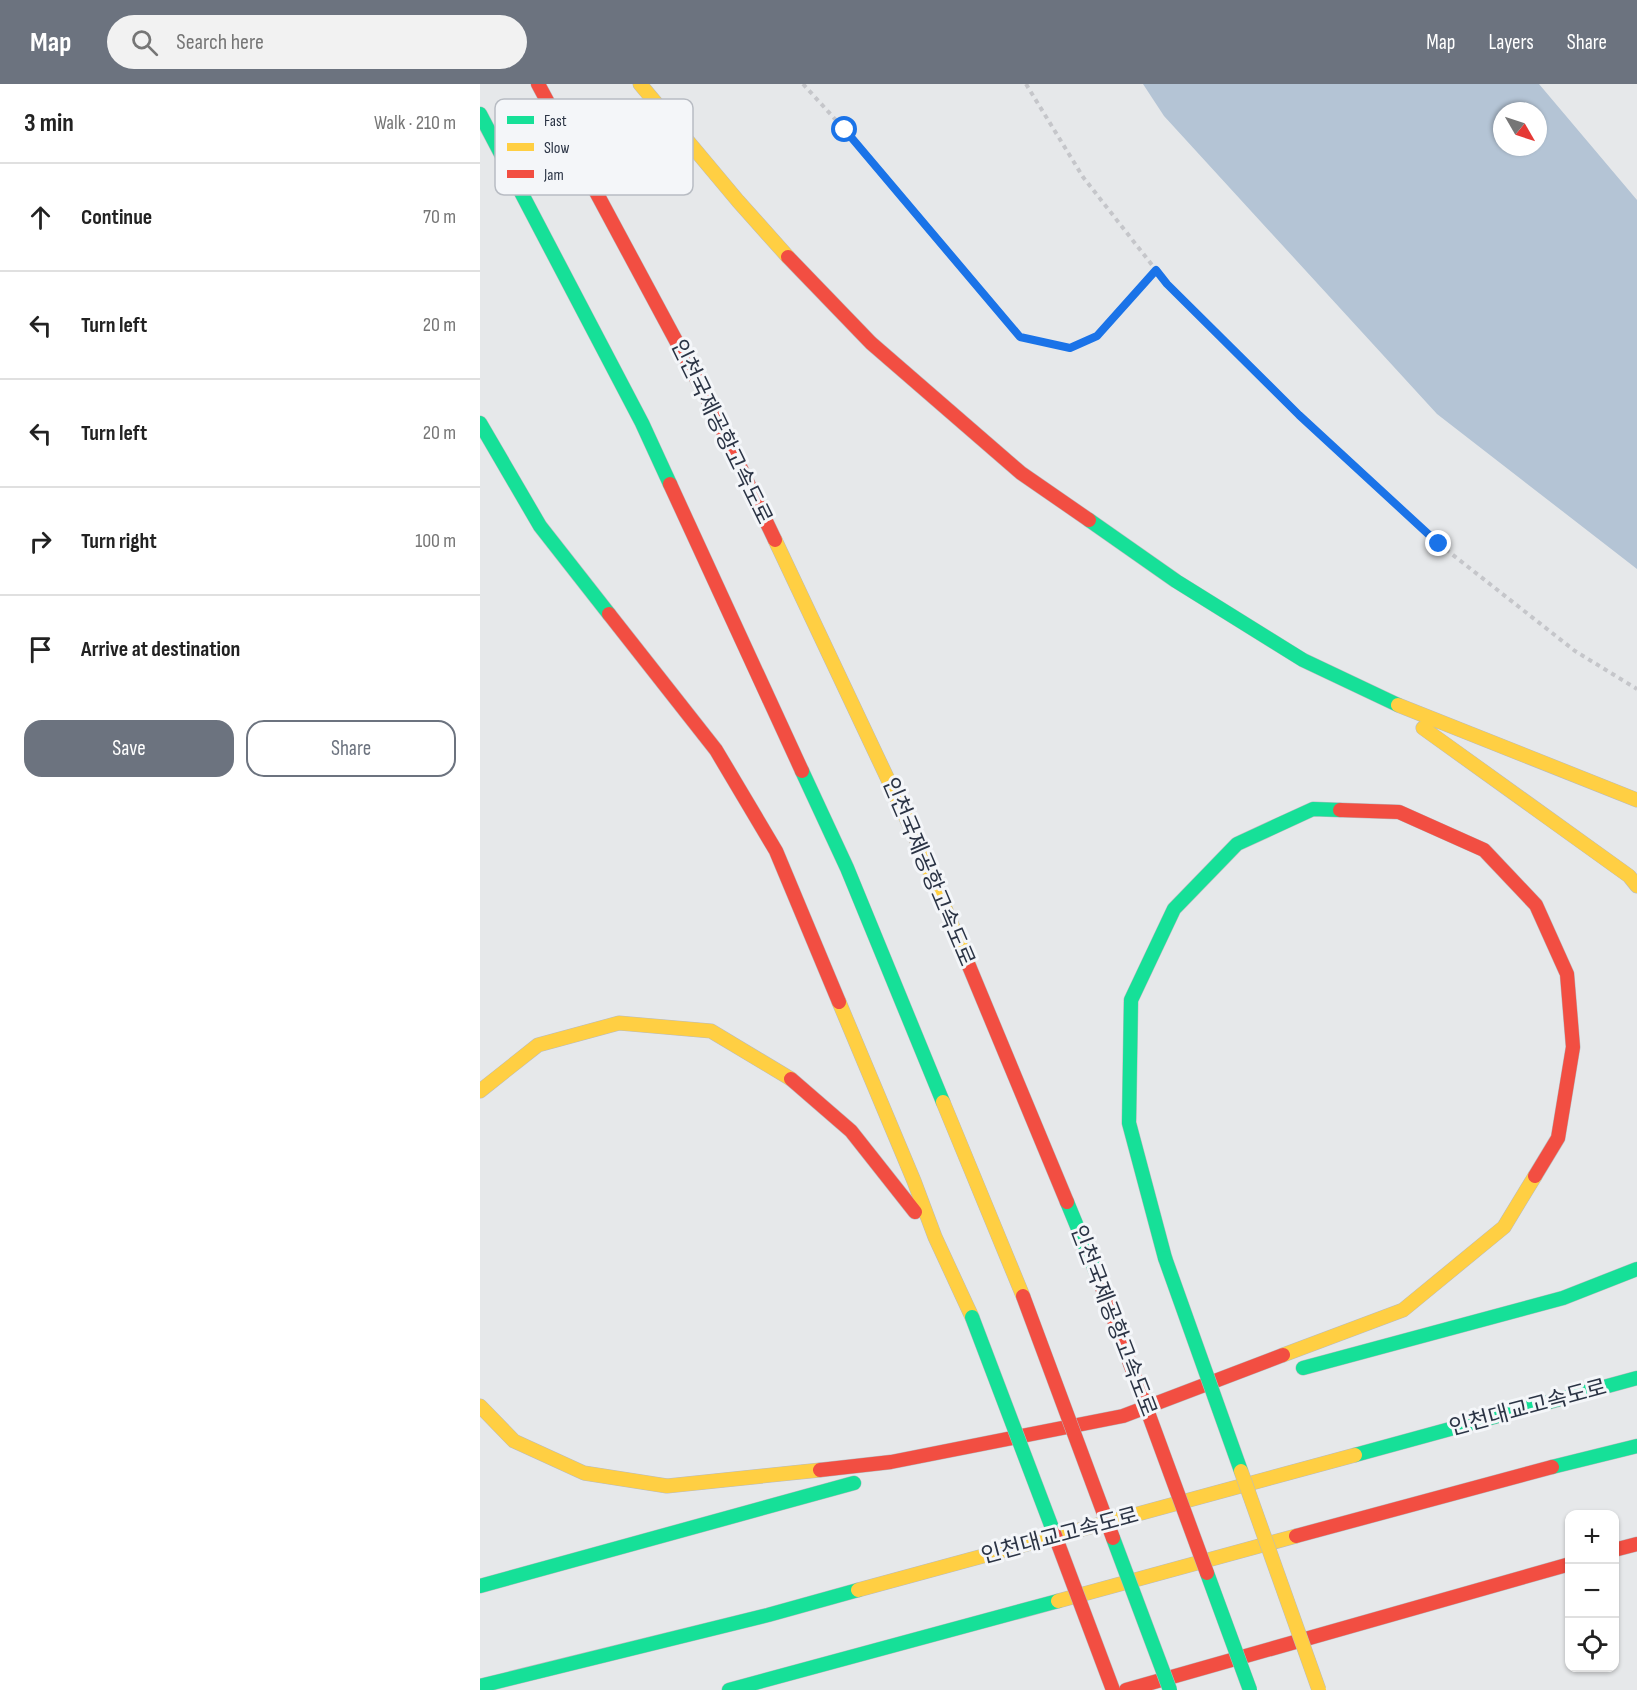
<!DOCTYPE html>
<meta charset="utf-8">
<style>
:root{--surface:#fff;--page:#f2f2f2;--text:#222;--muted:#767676;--line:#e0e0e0;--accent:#6c737f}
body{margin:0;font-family:"Sofia Sans Condensed","Noto Sans KR",sans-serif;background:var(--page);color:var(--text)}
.controls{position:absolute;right:18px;bottom:18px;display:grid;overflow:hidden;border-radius:12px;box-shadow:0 2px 4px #0004}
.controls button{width:54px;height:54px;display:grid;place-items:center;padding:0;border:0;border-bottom:2px solid var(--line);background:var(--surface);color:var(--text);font:30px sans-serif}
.compass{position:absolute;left:1013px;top:18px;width:54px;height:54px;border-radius:50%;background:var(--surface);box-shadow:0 2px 4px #0004;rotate:129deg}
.stop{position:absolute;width:18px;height:18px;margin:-14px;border:4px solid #1a73e8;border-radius:50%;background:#fff}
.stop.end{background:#1a73e8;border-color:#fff;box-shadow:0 2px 6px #0008}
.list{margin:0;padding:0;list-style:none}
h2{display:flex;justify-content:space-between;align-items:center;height:78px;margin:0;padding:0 24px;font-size:26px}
h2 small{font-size:20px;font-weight:400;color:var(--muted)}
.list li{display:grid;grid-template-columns:39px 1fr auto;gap:18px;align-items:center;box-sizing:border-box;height:108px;padding:0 24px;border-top:2px solid var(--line)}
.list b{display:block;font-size:22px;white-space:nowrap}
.list em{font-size:20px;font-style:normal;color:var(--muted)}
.actions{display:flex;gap:12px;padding:18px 24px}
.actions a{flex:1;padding:14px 0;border:2px solid var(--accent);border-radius:18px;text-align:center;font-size:21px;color:var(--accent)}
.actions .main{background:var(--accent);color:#fff}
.icon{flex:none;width:33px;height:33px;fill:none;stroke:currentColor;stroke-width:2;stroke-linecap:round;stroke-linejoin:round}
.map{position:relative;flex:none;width:1157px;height:1606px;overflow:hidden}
header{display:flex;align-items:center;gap:36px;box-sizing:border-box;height:84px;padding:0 30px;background:var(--accent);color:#fff}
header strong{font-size:28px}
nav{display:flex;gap:33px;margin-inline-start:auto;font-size:21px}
.search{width:420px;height:54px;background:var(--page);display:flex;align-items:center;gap:15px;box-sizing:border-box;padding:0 21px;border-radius:33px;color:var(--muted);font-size:22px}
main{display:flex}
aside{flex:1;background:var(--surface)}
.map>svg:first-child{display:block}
.water{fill:#b4c4d5;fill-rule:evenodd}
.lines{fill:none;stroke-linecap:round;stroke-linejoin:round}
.fast-casing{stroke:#b8bbbf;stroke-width:15}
.slow-casing{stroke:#b8bbbf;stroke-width:15}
.jam-casing{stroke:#b8bbbf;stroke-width:15}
.path{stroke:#c5c6ca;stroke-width:4;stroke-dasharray:4.5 4.5;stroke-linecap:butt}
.fast{stroke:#16e098;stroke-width:14}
.slow{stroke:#ffcf43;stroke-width:14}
.jam{stroke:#f24e42;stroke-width:14}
.fast-bridge-casing{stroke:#b8bbbf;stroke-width:15;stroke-linecap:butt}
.slow-bridge-casing{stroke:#b8bbbf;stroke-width:15;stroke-linecap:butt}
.jam-bridge-casing{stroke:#b8bbbf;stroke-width:15;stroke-linecap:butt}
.fast-bridge{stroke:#16e098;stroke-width:14}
.slow-bridge{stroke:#ffcf43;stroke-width:14}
.jam-bridge{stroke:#f24e42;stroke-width:14}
.route{stroke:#1a73e8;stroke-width:8}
.labels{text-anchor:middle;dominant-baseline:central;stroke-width:6;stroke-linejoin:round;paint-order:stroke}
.street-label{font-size:22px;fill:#2b3445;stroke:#f4f6f9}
.key{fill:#f4f6f9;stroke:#b8bcc3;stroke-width:1.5}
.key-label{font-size:16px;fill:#2b3445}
</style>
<header>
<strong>Map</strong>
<div class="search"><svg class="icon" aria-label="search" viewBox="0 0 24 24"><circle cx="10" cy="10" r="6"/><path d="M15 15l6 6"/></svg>Search here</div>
<nav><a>Map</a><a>Layers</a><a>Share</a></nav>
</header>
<main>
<aside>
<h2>3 min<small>Walk · 210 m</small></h2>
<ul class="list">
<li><svg class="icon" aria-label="ahead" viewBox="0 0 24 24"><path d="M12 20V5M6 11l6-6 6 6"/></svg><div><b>Continue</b></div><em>70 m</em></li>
<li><svg class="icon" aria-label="left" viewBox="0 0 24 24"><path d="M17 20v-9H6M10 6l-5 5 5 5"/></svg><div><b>Turn left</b></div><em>20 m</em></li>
<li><svg class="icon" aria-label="left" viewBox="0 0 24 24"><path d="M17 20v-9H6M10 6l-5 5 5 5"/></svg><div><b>Turn left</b></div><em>20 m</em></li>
<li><svg class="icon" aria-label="right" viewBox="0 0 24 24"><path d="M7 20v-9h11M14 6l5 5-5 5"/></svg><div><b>Turn right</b></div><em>100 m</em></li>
<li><svg class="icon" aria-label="arrive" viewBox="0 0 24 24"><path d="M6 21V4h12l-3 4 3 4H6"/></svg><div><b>Arrive at destination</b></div></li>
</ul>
<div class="actions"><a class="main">Save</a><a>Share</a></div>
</aside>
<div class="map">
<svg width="1157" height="1606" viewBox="0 0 1157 1606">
<rect width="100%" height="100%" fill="#e6e8ea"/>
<path class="water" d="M663,0H1059L1157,116V485L957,330L684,32ZM1022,27H1058V63H1022Z"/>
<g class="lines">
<defs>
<path id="fast" d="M0,30L162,339L190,400
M0,339L60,442L129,530
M609,436L696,497L823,576L918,621
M322,687L367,784L463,1018
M587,1118L620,1198
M685,1174L649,1039L651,916L694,825L757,760L833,725L860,726
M823,1284L1083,1214L1157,1185
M875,1371L1157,1294
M1072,1383L1157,1362
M0,1502L374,1399
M0,1602L288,1531L378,1506
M249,1606L578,1517"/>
<path id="slow" d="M160,0L258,117L308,173
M295,456L437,757L489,882
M918,621L1157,716
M943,644L1149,792L1157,802
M359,918L434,1097L455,1153L492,1233
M0,1007L58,961L139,939L231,947L311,995
M463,1018L543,1212
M803,1271L923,1226L1024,1143L1055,1092
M0,1322L34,1357L104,1389L187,1402L340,1386
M378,1506L875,1371
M578,1517L816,1452"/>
<path id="jam" d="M58,0L230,320L295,456
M308,173L391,259L541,389L609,436
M190,400L322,687
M129,530L236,666L296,767L359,918
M860,726L919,728L1004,766L1056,821L1087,890L1093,963L1078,1054L1055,1092
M489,882L587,1118
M311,995L371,1047L435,1128
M340,1386L411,1378L643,1332L803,1271
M816,1452L1072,1383
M1134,1466L1157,1460
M646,1606L1090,1480"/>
</defs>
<use href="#fast" class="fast-casing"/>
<use href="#slow" class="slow-casing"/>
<use href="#jam" class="jam-casing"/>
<path class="path" d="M323,0L365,46L540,253L590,264L617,252L676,186
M546,0L603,93L687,200L819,331L959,460L1095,567L1157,605"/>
<use href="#fast" class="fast"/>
<use href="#slow" class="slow"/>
<use href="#jam" class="jam"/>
<defs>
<path id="fast-bridge" d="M685,1174L761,1387
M492,1233L574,1449
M633,1454L690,1606
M727,1489L770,1606"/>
<path id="slow-bridge" d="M761,1387L839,1606"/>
<path id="jam-bridge" d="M620,1198L727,1489
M543,1212L633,1454
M574,1449L633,1606"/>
</defs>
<use href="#fast-bridge" class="fast-bridge-casing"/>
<use href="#slow-bridge" class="slow-bridge-casing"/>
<use href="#jam-bridge" class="jam-bridge-casing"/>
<use href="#fast-bridge" class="fast-bridge"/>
<use href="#slow-bridge" class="slow-bridge"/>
<use href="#jam-bridge" class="jam-bridge"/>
</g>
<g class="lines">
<path class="route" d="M365,46L540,253L590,264L617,252L676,186L687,200L819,331L959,460"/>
</g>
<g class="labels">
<g class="street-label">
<text transform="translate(241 348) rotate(64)">인천국제공항고속도로</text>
<text transform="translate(448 788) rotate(67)">인천국제공항고속도로</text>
<text transform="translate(633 1237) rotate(69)">인천국제공항고속도로</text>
<text transform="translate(1048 1324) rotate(-15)">인천대교고속도로</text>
<text transform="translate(580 1452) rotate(-15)">인천대교고속도로</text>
</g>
</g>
<rect x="15" y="15" width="198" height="96" rx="9" class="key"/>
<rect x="27" y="32" width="27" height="8" fill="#16e098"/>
<rect x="27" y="59" width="27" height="8" fill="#ffcf43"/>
<rect x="27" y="86" width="27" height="8" fill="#f24e42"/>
<g class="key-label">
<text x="64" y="42">Fast</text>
<text x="64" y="69">Slow</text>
<text x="64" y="96">Jam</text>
</g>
</svg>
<div class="controls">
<button>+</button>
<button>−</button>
<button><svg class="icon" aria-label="locate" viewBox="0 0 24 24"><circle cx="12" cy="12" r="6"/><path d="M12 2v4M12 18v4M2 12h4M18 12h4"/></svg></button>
</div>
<svg class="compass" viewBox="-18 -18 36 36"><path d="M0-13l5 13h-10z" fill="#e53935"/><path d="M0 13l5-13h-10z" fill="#767676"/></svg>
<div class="stop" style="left:365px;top:46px"></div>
<div class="stop end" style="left:959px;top:460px"></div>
</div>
</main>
